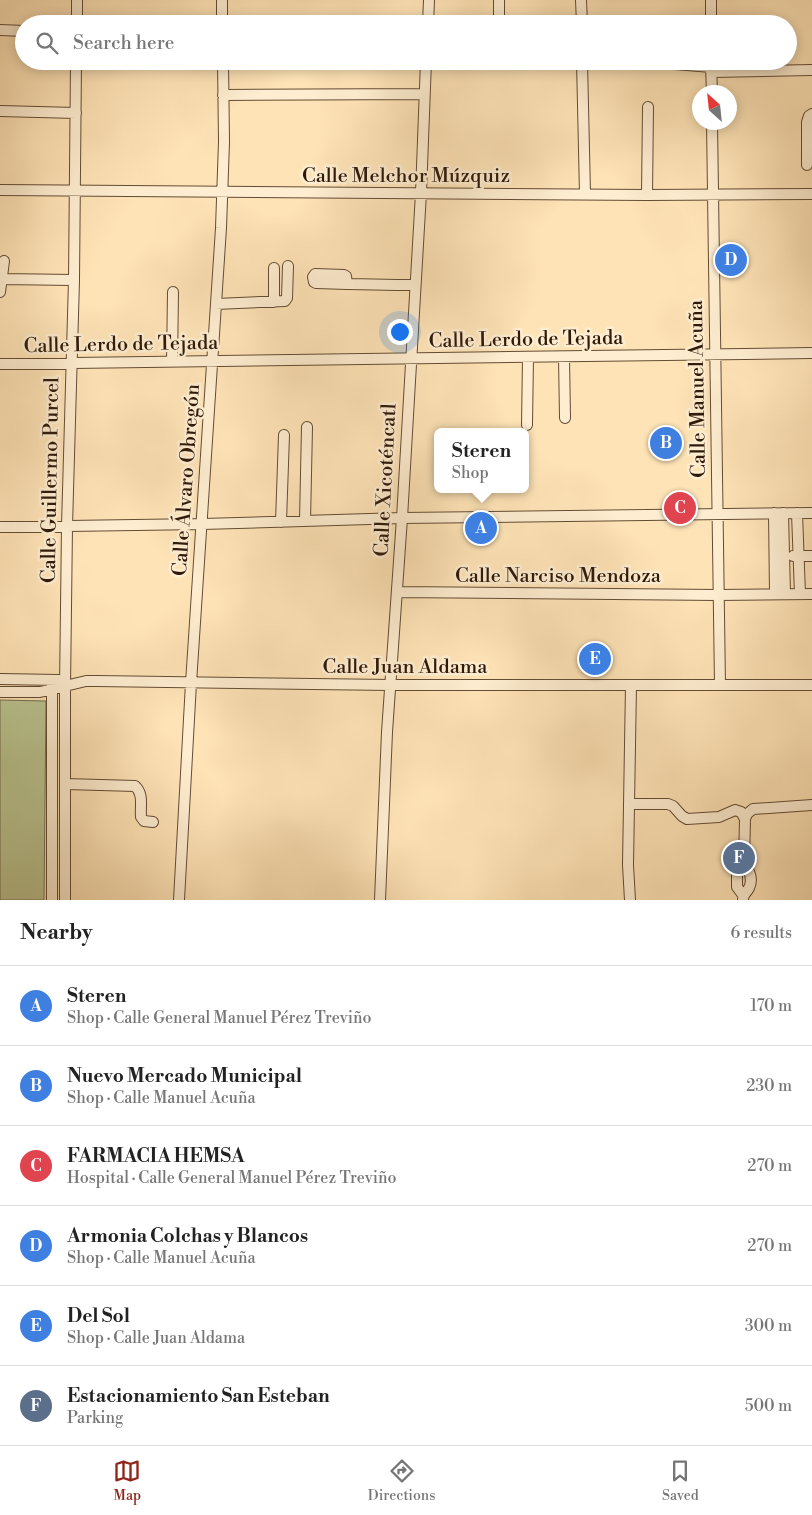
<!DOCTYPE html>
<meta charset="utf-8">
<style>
:root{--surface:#fff;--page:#f6f6f6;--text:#222;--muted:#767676;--line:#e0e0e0;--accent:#8f2418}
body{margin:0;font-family:"Libre Bodoni",serif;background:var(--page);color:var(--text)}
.compass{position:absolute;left:692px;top:85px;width:45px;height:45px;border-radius:50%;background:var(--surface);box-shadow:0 2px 12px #0003;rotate:333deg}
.you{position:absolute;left:399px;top:331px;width:18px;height:18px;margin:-12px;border:4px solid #fff;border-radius:50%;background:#1a73e8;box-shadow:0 0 0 8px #1a73e833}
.badge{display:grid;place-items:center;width:32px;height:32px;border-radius:50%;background:var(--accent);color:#fff;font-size:16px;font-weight:700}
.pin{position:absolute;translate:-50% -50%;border:2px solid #fff;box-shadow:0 1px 5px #0006}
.popup{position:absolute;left:434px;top:428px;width:95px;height:65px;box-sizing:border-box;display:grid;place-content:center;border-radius:8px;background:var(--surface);filter:drop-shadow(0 1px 4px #0005);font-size:16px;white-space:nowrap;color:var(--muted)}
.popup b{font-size:19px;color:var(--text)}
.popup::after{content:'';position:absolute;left:50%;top:100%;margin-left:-10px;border:10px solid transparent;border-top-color:var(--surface)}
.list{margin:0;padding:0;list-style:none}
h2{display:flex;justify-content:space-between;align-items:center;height:65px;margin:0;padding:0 20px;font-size:21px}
h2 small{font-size:16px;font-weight:400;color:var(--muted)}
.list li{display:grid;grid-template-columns:32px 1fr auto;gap:15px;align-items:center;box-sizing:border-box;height:80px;padding:0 20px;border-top:1px solid var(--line)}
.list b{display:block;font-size:19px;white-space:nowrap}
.list p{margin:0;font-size:16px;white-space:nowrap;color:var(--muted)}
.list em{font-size:16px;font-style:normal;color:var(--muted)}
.icon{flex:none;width:28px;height:28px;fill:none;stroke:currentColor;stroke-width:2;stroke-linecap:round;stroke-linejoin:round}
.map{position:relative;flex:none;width:812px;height:900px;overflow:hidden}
.search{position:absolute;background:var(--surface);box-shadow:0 2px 12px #0003;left:15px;right:15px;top:15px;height:55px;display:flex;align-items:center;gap:12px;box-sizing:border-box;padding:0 18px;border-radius:28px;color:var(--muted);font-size:19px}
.sheet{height:545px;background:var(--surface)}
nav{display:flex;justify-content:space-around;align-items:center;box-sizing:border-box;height:70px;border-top:1px solid var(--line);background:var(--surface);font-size:14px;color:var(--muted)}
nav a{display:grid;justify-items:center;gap:2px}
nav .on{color:var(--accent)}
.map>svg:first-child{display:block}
.green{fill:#bac592;stroke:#746f4e}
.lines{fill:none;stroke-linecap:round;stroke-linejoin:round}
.minor-casing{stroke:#634c35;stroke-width:12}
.minor{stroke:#feedd0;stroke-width:10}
.labels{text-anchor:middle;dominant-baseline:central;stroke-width:5;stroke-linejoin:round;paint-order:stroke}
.street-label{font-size:20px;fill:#2f190a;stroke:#feedd0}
</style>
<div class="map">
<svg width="812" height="900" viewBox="0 0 812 900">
<rect width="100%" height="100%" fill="#fee3b6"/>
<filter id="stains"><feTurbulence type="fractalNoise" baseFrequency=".004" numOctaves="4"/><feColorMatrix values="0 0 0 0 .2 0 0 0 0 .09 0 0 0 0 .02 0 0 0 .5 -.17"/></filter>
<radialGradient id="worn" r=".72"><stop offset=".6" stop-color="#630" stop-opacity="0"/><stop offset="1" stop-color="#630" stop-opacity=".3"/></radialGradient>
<path class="green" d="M0,700L46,701L44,900H0Z"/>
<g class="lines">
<defs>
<path id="minor" d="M222,0V24
M499,0V20
M581,0L582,24
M77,24V0
M428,24L429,0
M711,24V0
M0,30L24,31
M582,61L585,194
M671,61L675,64L711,67
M711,67L712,92
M711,72L812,70
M223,95L424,94
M0,111L76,113
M712,122L720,685
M807,165V122L809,116L812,114
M0,190L647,195L812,194
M647,195L648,107
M1,279L74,280
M347,284L346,276L344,275L315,274L313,277L314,282L316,283C349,284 382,285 415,285
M0,292L4,261
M274,302V268
M216,304L285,301L287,298L288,266
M564,357L565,418
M172,362L173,292
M0,364L812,353
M527,425L528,357
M774,513L775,594
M783,513L785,594
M797,513L800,594
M305,521L307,427
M281,522L284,435
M0,527L202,524L402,518L812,513
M793,556H812
M397,592L718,595L812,594
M0,679L59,680
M0,692H40L86,681H96L391,685H812
M66,784L135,786C144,794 140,806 141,817L144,821L153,822
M630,804H668L673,806L682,816L687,819L719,817L735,810L741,812L745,819L747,814L753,809L812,805
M743,895L737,887V873L744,863L745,819
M52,900V680
M65,900V687L67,526L74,280L76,61
M179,900L191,683L221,228L224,142L223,61
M380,900L387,732L402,518L421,193L426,61
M630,900L628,865L631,685
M743,900C743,893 746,894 749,888C753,880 750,871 744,863"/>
</defs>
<use href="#minor" class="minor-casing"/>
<use href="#minor" class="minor"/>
</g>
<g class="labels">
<g class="street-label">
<text x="406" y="176">Calle Melchor Múzquiz</text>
<text transform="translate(526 340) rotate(-1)">Calle Lerdo de Tejada</text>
<text transform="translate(121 345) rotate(-1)">Calle Lerdo de Tejada</text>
<text transform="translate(698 389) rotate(-91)">Calle Manuel Acuña</text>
<text transform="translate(51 480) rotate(-89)">Calle Guillermo Purcel</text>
<text transform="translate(187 480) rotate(-86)">Calle Álvaro Obregón</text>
<text transform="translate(386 480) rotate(-87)">Calle Xicoténcatl</text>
<text x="558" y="576">Calle Narciso Mendoza</text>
<text x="405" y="667">Calle Juan Aldama</text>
</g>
</g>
<rect width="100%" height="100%" filter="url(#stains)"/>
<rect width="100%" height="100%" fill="url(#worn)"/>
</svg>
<svg class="compass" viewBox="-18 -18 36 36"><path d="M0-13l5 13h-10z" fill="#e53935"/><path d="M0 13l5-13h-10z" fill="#767676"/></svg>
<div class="you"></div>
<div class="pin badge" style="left:481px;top:528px;background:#3f7fe0">A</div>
<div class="popup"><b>Steren</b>Shop</div>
<div class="pin badge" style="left:666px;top:443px;background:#3f7fe0">B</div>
<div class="pin badge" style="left:680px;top:508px;background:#e0444e">C</div>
<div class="pin badge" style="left:731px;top:260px;background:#3f7fe0">D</div>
<div class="pin badge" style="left:595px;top:659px;background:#3f7fe0">E</div>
<div class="pin badge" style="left:739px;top:858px;background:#5c6f8a">F</div>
<div class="search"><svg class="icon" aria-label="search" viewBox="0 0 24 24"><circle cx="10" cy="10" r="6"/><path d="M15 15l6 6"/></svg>Search here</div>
</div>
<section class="sheet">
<h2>Nearby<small>6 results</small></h2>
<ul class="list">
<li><span class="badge" style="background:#3f7fe0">A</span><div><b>Steren</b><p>Shop · Calle General Manuel Pérez Treviño</p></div><em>170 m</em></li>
<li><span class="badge" style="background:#3f7fe0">B</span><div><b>Nuevo Mercado Municipal</b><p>Shop · Calle Manuel Acuña</p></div><em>230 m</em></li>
<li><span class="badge" style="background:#e0444e">C</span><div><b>FARMACIA HEMSA</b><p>Hospital · Calle General Manuel Pérez Treviño</p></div><em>270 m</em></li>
<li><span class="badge" style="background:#3f7fe0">D</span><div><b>Armonia Colchas y Blancos</b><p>Shop · Calle Manuel Acuña</p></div><em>270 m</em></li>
<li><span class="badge" style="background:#3f7fe0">E</span><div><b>Del Sol</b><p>Shop · Calle Juan Aldama</p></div><em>300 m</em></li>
<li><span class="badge" style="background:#5c6f8a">F</span><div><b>Estacionamiento San Esteban</b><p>Parking</p></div><em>500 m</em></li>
</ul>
</section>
<nav>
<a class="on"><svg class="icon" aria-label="map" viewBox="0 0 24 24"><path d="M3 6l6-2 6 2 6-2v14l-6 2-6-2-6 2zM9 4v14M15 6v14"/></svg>Map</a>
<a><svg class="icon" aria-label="directions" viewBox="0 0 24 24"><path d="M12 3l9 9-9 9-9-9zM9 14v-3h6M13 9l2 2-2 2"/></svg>Directions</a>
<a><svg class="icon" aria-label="saved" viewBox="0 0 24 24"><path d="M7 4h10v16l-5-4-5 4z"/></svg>Saved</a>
</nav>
